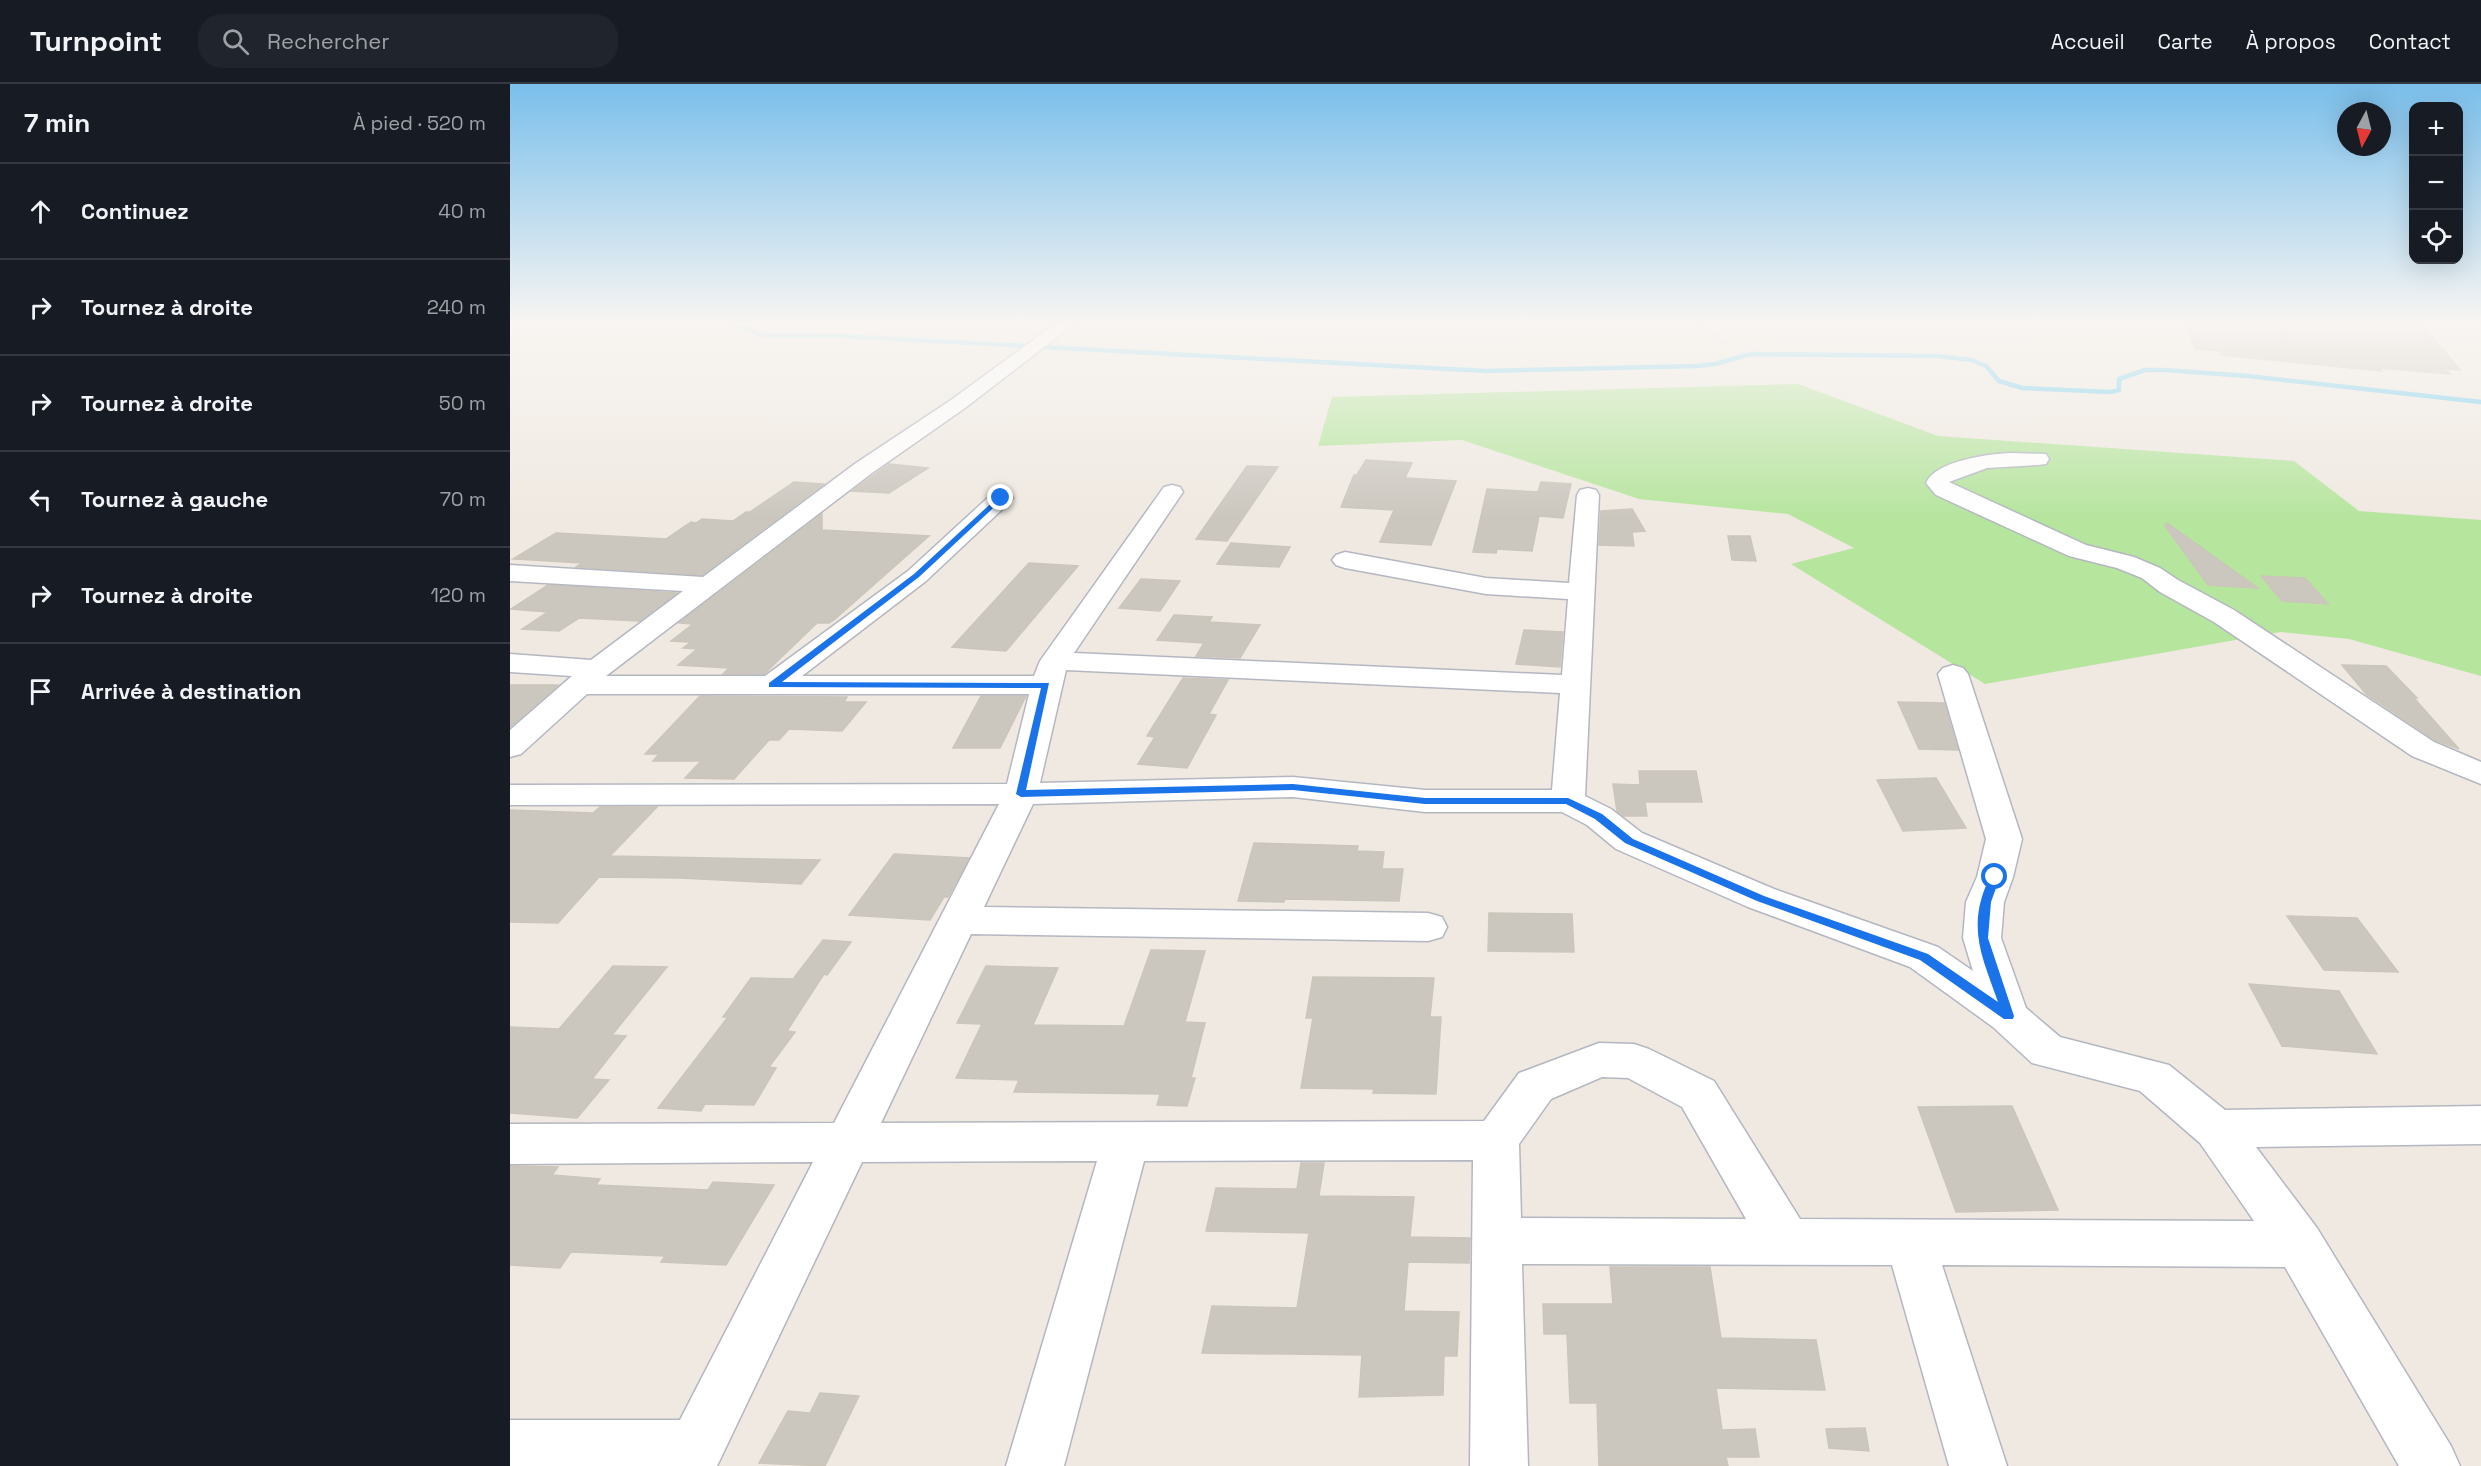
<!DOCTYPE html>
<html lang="fr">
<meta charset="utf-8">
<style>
:root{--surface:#171b24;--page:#20242c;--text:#f1f3f6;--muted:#9ea1a6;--line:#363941}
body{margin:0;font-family:"Space Grotesk",sans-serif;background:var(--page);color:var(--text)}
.controls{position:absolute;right:18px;top:18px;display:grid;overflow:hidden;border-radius:12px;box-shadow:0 6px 24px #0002}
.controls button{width:54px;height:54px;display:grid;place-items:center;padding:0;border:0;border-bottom:2px solid var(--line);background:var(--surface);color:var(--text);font:30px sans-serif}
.compass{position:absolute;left:1827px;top:18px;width:54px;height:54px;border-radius:50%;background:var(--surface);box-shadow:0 6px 24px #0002;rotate:187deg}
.stop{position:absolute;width:18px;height:18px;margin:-14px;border:4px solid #1a73e8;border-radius:50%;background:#fff}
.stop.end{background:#1a73e8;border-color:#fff;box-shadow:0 2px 6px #0008}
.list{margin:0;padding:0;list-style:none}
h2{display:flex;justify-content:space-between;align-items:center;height:78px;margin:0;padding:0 24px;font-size:26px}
h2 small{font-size:20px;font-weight:400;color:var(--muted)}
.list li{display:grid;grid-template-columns:39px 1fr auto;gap:18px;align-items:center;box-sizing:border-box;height:96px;padding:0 24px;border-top:2px solid var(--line)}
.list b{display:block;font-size:22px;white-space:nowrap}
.list em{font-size:20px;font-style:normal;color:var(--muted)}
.icon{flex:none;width:33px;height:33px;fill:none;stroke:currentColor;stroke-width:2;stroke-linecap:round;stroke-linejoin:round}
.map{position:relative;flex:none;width:1971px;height:1382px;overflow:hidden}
header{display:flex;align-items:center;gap:36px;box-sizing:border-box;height:84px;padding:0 30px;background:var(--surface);border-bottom:2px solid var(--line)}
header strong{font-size:28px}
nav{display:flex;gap:33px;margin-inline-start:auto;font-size:21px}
.search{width:420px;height:54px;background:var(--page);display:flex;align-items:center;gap:15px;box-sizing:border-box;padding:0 21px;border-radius:24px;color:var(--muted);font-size:22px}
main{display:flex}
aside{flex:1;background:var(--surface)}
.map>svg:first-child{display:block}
.green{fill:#b6e59e}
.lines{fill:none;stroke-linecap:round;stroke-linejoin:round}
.stream{stroke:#75cff0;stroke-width:4.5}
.building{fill:#cbc7bf;stroke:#cbc5ba;stroke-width:1.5}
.minor-casing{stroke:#b4b7c1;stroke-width:3}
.path{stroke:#c9c9c9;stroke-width:2;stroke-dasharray:2 1.5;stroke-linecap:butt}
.minor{fill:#fff;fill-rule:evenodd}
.route{fill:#1a73e8}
</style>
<header>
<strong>Turnpoint</strong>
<div class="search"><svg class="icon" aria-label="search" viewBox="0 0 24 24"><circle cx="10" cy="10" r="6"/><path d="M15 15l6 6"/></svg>Rechercher</div>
<nav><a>Accueil</a><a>Carte</a><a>À propos</a><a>Contact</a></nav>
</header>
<main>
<aside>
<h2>7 min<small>À pied · 520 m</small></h2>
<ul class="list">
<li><svg class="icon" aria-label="ahead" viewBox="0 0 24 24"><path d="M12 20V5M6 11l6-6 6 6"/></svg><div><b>Continuez</b></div><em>40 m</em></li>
<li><svg class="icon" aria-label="right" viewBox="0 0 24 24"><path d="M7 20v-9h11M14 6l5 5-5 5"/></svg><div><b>Tournez à droite</b></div><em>240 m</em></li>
<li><svg class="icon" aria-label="right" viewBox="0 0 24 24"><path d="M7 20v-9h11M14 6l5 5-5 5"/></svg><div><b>Tournez à droite</b></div><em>50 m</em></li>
<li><svg class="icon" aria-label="left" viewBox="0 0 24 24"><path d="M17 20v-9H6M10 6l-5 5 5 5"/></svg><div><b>Tournez à gauche</b></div><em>70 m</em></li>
<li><svg class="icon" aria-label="right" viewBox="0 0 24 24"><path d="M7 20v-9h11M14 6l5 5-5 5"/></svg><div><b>Tournez à droite</b></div><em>120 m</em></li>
<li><svg class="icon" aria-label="arrive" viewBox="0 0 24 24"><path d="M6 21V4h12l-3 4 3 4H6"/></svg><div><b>Arrivée à destination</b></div></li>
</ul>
</aside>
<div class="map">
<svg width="1971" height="1382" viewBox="0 0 1971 1382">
<rect width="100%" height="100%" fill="#efe9e1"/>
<path class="green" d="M1288,300L1428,352L1784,377L1849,427L1971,436V592L1839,555L1771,548L1475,600L1281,480L1344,464L1278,430L1129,415L952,356L808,362L822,313Z"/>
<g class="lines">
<path class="stream" d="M221,240L253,251L331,252L976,287L1187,282L1205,280L1241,270L1427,272L1462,276L1476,282L1489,297L1512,304L1601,308L1609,306V295L1635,286H1655L1738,292L1971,318"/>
</g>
<path class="building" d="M1676,240H1912L1950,286L1935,285L1940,290L1870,284L1872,287L1711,271V267L1685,265Z
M856,376L902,379L895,394L946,397L921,461L870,458L884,426L831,423L844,391H847Z
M379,380L418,384L379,409L342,407Z
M737,382L768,383L717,457L686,455Z
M284,398L314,400L192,491L66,483L72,479L3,475L46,449L156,455L181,438L186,439L192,435L223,437L236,428H240Z
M1031,398L1061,400L1053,434L1029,432L1022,467L987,465L986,469L963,468L977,405L1028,408Z
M1122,425L1135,447L1122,448L1124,462L1089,461L1091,427Z
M312,430V446L419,452L324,536L319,539H307L254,590H213L219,584L168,581L187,565L173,564L181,558L161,557L183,540L169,539Z
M1657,439L1748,504L1698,501L1655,442Z
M1218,452H1240L1246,477L1222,476Z
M721,459L749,461L780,463L769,483L707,480Z
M519,479L568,482L496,567L442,563Z
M1751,492L1795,494L1818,520L1772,517Z
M631,495L670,497L650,527L609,524Z
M38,501L167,509L129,537L69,534L49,547L12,545L38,528L1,525Z
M664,531L702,533L699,538L750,541L730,574L686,572L694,559L647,556Z
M1014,546L1053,548L1050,583L1006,580Z
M1832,581L1876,582L1907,614H1904L1949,665L1925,656L1856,610Z
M673,594L718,596L699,630L706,631L677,684L628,680L645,653L637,652Z
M0,601H48L0,643Z
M190,612L337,613L334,618H356L332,647L279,645L269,656H259L224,695L175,694L191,677H143L149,670H135Z
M471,612H516L490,664H443Z
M1388,618L1434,619L1448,666L1409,665Z
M1129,687H1186L1192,718H1135L1137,732H1114L1107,727L1103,700L1130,701Z
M1426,694L1456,744L1393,747L1367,696Z
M90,723H147L100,772L310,776L291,800L171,794L89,793L48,839L0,838V726L83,729Z
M744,759L848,762L847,767L874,768L872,785H893L889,817L775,815L774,818L728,817Z
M384,770L459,774L438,813H434L420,836L339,831Z
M979,829L1062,830L1064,868L978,867Z
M1777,832L1847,834L1888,888L1814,886Z
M313,856L341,858L317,891L314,890L277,947L285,948L259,983L266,984L244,1021L195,1020L191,1027L148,1024L218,933H213L241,894L283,895Z
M641,866L695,867L675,938L695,939L681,994H685L677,1022L647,1021L650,1010L504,1008L509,996L446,994L472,940L447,939L476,882L548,884L523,941L614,942Z
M103,882L157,883L102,951L116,952L82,995L99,996L67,1034L0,1029V943L49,945Z
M803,893L924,894L920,933H931L926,1010L863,1009L864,1005L791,1004L803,934H796Z
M1739,900L1829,907L1867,970L1772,962Z
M1502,1022L1548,1126L1446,1128L1408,1023Z
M791,1079H814L809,1112L904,1113L900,1153L960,1154L959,1179L898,1178L894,1227L949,1228L947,1272H934L933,1311L849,1313L852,1271L692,1269L702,1222L787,1224L799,1149L696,1147L706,1104L787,1105Z
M0,1082L48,1083L42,1091L90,1095L86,1101L198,1106L203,1098L264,1101L216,1181L151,1178L155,1172L61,1168L50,1184L0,1181Z
M1100,1183H1200L1211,1254L1306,1256L1315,1306L1206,1304L1212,1346L1245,1345L1249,1373H1216L1218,1382H1089L1087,1319H1060L1057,1250H1034L1033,1220H1103Z
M310,1309L349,1312L315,1382L249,1379L278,1327L300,1329Z
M1355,1344L1359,1367L1319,1364L1316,1345Z"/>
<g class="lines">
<defs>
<path id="minor" d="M545,240H564L455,324L362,389L96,592H255L398,487L483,409L491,407L499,409L503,414L499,419L416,497L292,592H524L530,577L654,403L662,401L670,403L673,408L564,569L1052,591L1058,515L976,510L835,484L826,481L822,476L826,471L835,468L976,494L1059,499L1067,411L1070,406L1078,404L1086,406L1089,411L1075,712L1101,725L1132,749L1264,805L1428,863L1463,887L1453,854L1456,818L1467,793L1476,755L1428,590L1433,584L1443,581L1453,584L1458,590L1512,755L1503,793L1494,818L1491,854L1516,924L1550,953L1659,981L1715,1026L1971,1022V1060L1746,1063L1807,1144L1941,1362L1950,1382H1889L1775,1183L1432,1181L1497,1382H1439L1382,1181L1012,1180L1018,1382H960L963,1076L634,1077L554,1382H496L587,1077L352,1078L207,1382H0V1336H170L303,1078L0,1080V1040L324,1039L489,720L0,721V701L497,700L519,610H77L11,670L0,673V646L62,592L0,588V570L81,576L173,507L0,497V481L193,493L346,379L441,316ZM556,586L1050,609L1042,706H915L783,693L530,699ZM783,713L915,728H1052L1077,741L1106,765L1238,823L1400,883L1483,943L1522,979L1630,1007L1690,1059L1744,1137L1290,1135L1204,997L1139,965L1124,960L1089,959L1009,989L974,1037L371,1039L461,850L918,857L932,853L937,843L932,833L918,829L474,823L523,720ZM1092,993L1118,994L1172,1023L1236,1135L1011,1134L1009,1060L1041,1015Z
M1500,369L1536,370L1539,375L1536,380L1528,381L1477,384L1439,398L1576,461L1624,473L1650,484L1668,496L1724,526L1924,658L1971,678V700L1902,672L1704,538L1650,508L1632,494L1607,484L1559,472L1426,411L1416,399C1425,377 1478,370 1500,369Z"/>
</defs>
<use href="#minor" class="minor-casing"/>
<path class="path" d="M1188,240L1220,261"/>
<use href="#minor" class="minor"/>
</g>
<linearGradient id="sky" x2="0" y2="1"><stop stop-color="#7abfeb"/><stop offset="0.55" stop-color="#f8f5f2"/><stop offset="1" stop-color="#f8f5f2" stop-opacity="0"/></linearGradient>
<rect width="1971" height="434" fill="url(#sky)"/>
<path class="route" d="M489,412L494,414L409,493L272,598L539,599L516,706L783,700L915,714H1058L1092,730L1123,755L1254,812L1418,870L1488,918C1474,877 1458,848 1475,804C1478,798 1478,792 1485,790L1490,793L1481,818L1478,854L1504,932L1503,935H1494L1410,876L1247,817L1115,759L1085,735L1056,720H915L783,706L511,713L506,710L531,604L259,603V599L404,490Z"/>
</svg>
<div class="controls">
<button>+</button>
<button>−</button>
<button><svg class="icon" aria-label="locate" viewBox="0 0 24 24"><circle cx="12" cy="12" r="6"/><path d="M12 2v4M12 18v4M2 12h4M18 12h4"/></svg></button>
</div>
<svg class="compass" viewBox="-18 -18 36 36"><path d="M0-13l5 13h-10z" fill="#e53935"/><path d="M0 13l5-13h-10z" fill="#9ea1a6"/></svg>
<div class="stop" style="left:1485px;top:793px"></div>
<div class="stop end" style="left:491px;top:414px"></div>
</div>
</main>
